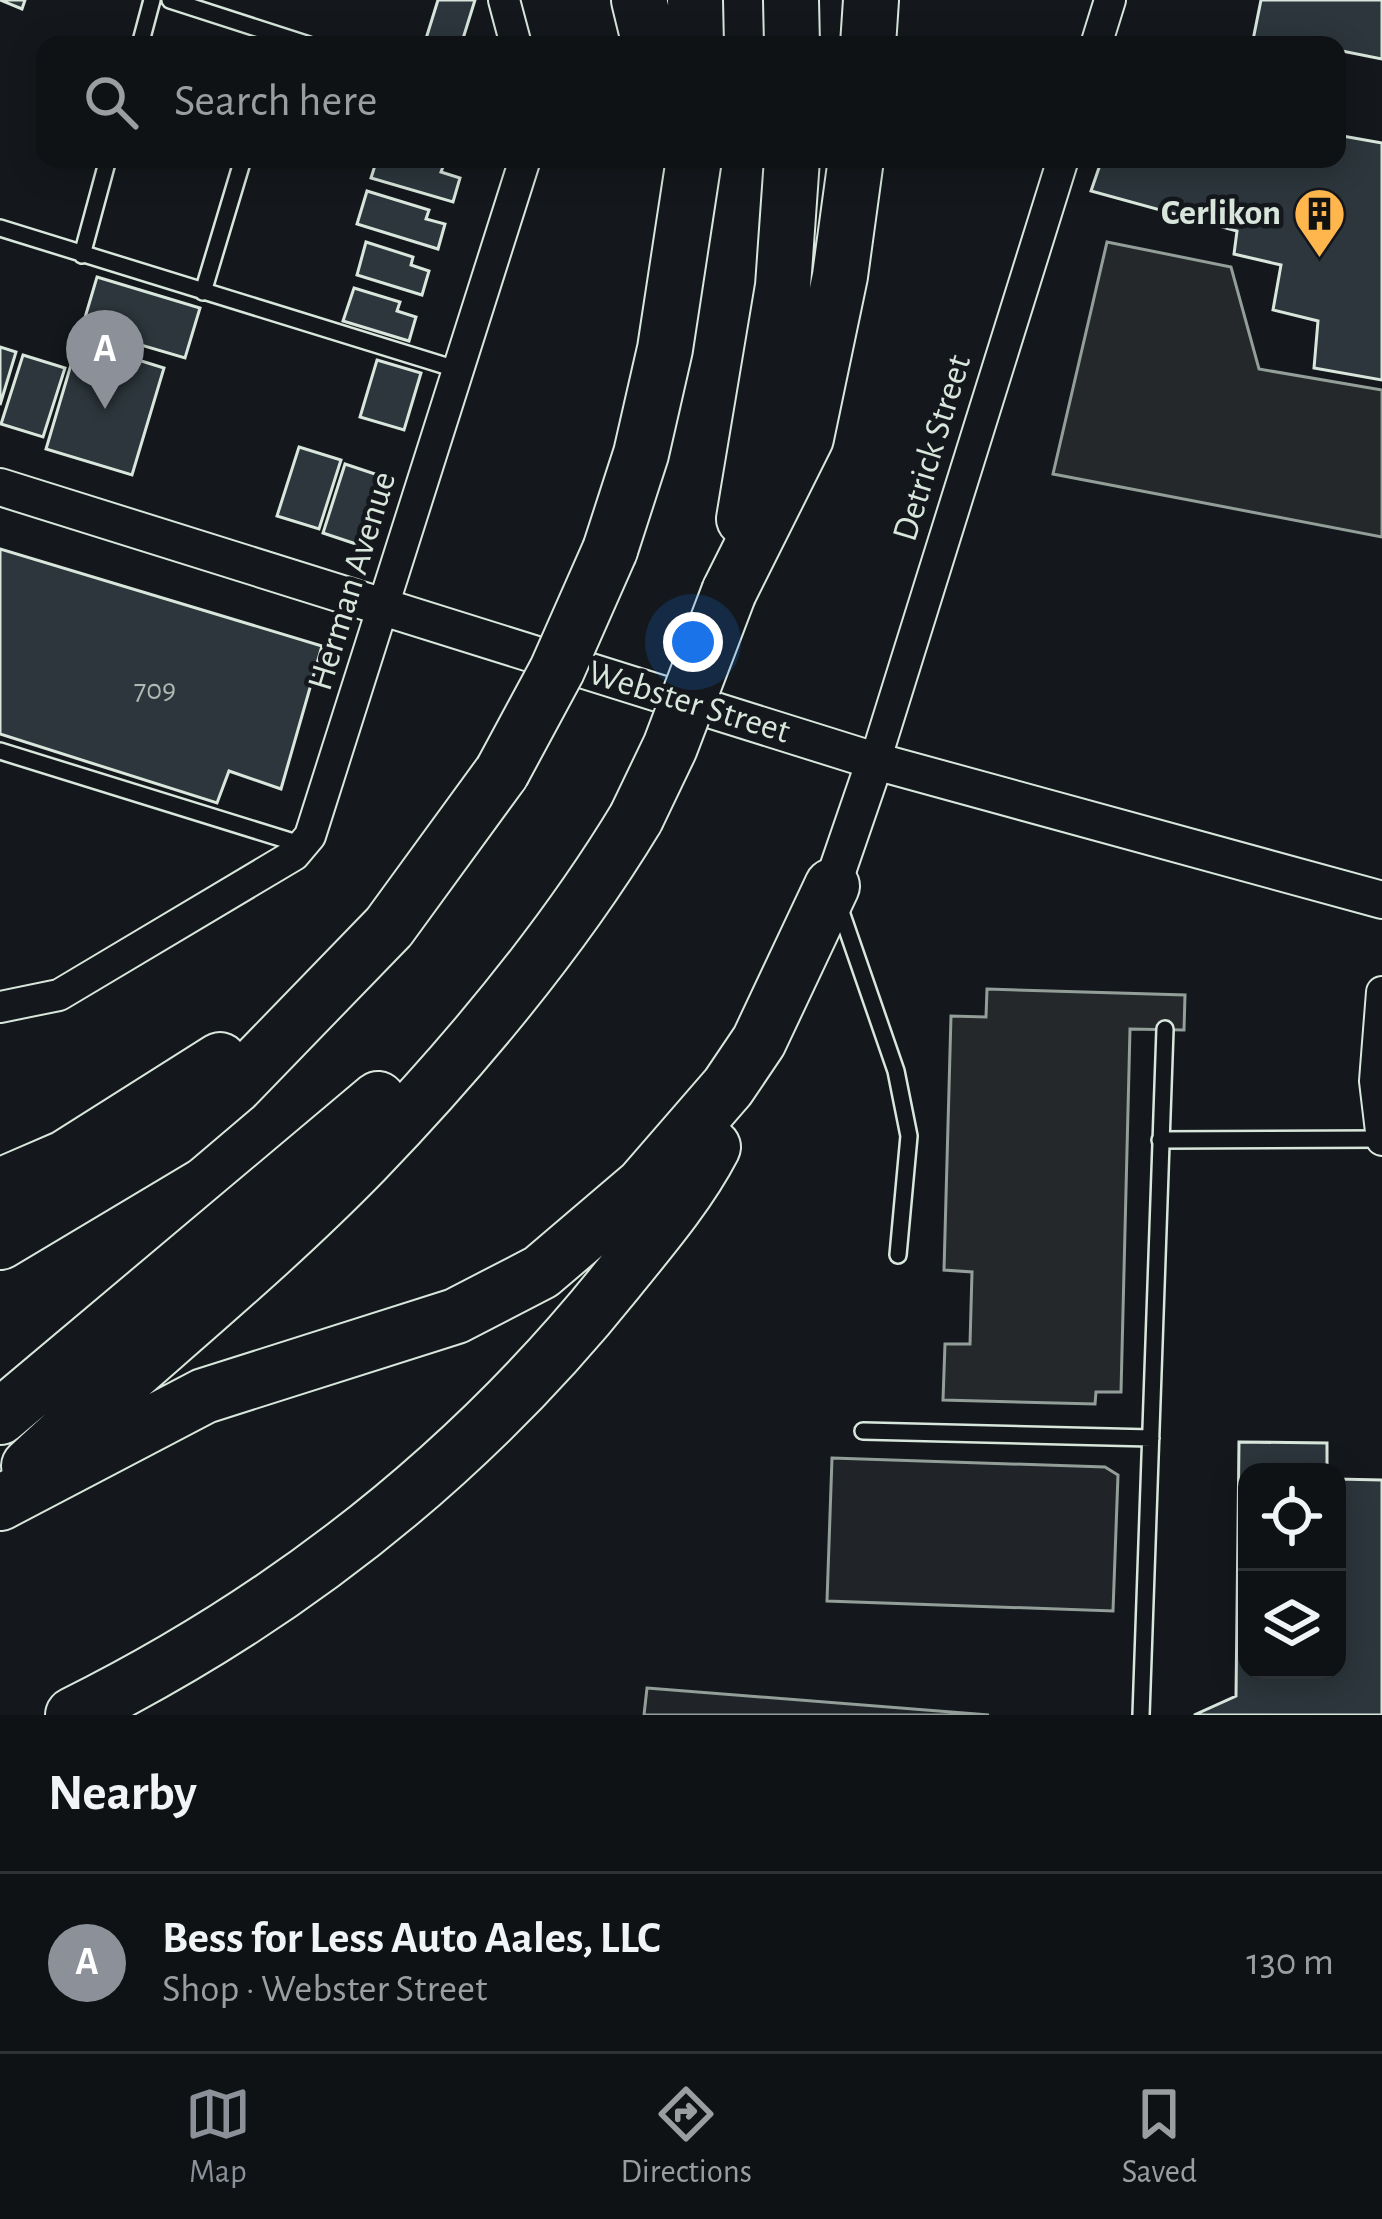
<!DOCTYPE html>
<meta charset="utf-8">
<style>
:root{--surface:#0f1215;--page:#181b1e;--text:#f1f3f6;--muted:#9b9ea0;--line:#2f3234;--accent:#8c9099}
body{margin:0;font-family:"Alegreya Sans",sans-serif;background:var(--page);color:var(--text)}
.controls{position:absolute;right:36px;bottom:36px;display:grid;overflow:hidden;border-radius:24px;box-shadow:0 6px 30px #0003}
.controls button{width:108px;height:108px;display:grid;place-items:center;padding:0;border:0;border-bottom:3px solid var(--line);background:var(--surface);color:var(--text);font:60px sans-serif}
.you{position:absolute;left:693px;top:642px;width:42px;height:42px;margin:-30px;border:9px solid #fff;border-radius:50%;background:#1a73e8;box-shadow:0 0 0 18px #1a73e833}
.badge{display:grid;place-items:center;width:78px;height:78px;border-radius:50%;background:var(--accent);color:#fff;font-size:39px;font-weight:700}
.pin{position:absolute;translate:-50% -99px;filter:drop-shadow(0 3px 6px #0008)}
.pin::after{content:'';position:absolute;top:63px;width:42px;height:36px;background:inherit;clip-path:polygon(0 0,100% 0,50% 100%)}
.list{margin:0;padding:0;list-style:none}
h2{display:flex;justify-content:space-between;align-items:center;height:156px;margin:0;padding:0 48px;font-size:51px}
h2 small{font-size:39px;font-weight:400;color:var(--muted)}
.list li{display:grid;grid-template-columns:78px 1fr auto;gap:36px;align-items:center;box-sizing:border-box;height:180px;padding:0 48px;border-top:3px solid var(--line)}
.list b{display:block;font-size:45px;white-space:nowrap}
.list p{margin:0;font-size:39px;white-space:nowrap;color:var(--muted)}
.list em{font-size:39px;font-style:normal;color:var(--muted)}
.icon{flex:none;width:66px;height:66px;fill:none;stroke:currentColor;stroke-width:2;stroke-linecap:round;stroke-linejoin:round}
.map{position:relative;flex:none;width:1382px;height:1715px;overflow:hidden}
.search{position:absolute;background:var(--surface);box-shadow:0 6px 30px #0003;left:36px;right:36px;top:36px;height:132px;display:flex;align-items:center;gap:30px;box-sizing:border-box;padding:0 42px;border-radius:24px;color:var(--muted);font-size:45px}
.sheet{height:336px;background:var(--surface)}
nav{display:flex;justify-content:space-around;align-items:center;box-sizing:border-box;height:168px;border-top:3px solid var(--line);background:var(--surface);font-size:33px;color:var(--muted)}
nav a{display:grid;justify-items:center;gap:6px}
nav .on{color:var(--accent)}
.map>svg:first-child{display:block}
.green{fill:#202428;stroke:#939e99;stroke-width:3}
.parking{fill:#24282b;stroke:#939e99;stroke-width:3}
.building{fill:#2c363c;stroke:#d8e6dc;stroke-width:3}
.lines{fill:none;stroke-linecap:round;stroke-linejoin:round}
.service-casing{stroke:#d8e6dc;stroke-width:20}
.minor-casing{stroke:#d8e6dc;stroke-width:34}
.tertiary-casing{stroke:#d8e6dc;stroke-width:40}
.motorway-casing{stroke:#d8e6dc;stroke-width:58}
.service{stroke:#14181c;stroke-width:15}
.minor{stroke:#14181c;stroke-width:30}
.tertiary{stroke:#14181c;stroke-width:36}
.motorway{stroke:#14181c;stroke-width:54}
.motorway-bridge-casing{stroke:#d8e6dc;stroke-width:58;stroke-linecap:butt}
.motorway-bridge{stroke:#14181c;stroke-width:54}
.labels{text-anchor:middle;dominant-baseline:central;stroke-width:9;stroke-linejoin:round;paint-order:stroke}
.number-label{font-size:30px;fill:#adbab4}
.poi-label{font-size:36px;font-weight:bold;fill:#d8e6dc;stroke:#14181c;text-anchor:end}
.street-label{font-size:36px;fill:#d8e6dc;stroke:#14181c}
</style>
<div class="map">
<svg width="1382" height="1715" viewBox="0 0 1382 1715">
<rect width="100%" height="100%" fill="#14181c"/>
<path class="green" d="M832,1458L1105,1467L1118,1475L1113,1611L827,1601Z
M647,1688L989,1715H644Z"/>
<path class="parking" d="M1107,242L1231,267L1259,369L1382,390V537L1053,474Z
M987,989L1185,995L1184,1030L1130,1029L1121,1392H1096L1095,1404L943,1400L945,1344H970L972,1272L944,1270L951,1016L986,1017Z"/>
<path class="building" d="M0,0H25L22,9Z
M438,0H475L461,45H424Z
M1261,0H1382V59L1337,50V45H1252Z
M1337,135L1382,143V380L1314,368L1318,321L1273,310L1281,265L1234,254L1237,231L1091,191L1102,159H1337Z
M377,159L444,164L441,172L460,178L453,202L371,178Z
M367,191L429,210L426,219L445,224L438,249L357,224Z
M366,242L413,257L411,265L429,271L422,295L357,275Z
M97,277L200,308L185,358L124,340L119,354L164,368L132,475L46,449Z
M354,288L400,302L397,311L416,317L409,341L343,321Z
M0,347L16,352L0,405Z
M23,355L65,368L43,437L1,424Z
M377,360L421,373L404,430L360,417Z
M299,447L341,460L319,529L277,516Z
M345,464L387,478L365,547L323,533Z
M0,549L322,646L281,789L229,771L217,803L0,734Z
M1239,1442L1327,1443V1472H1247V1670H1337V1479L1382,1480V1715H1194L1236,1696Z"/>
<g class="lines">
<defs>
<path id="service" d="M170,0L309,45
M140,45L152,0
M0,228L459,370
M82,255L108,159
M203,292L243,159
M0,751L303,845
M839,906L896,1071L909,1136L898,1255
M1160,1140L1382,1139
M863,1431L1151,1438
M1141,1715L1165,1029"/>
<path id="minor" d="M504,0L516,45
M1096,45L1110,0
M875,761L1063,159
M1382,992L1375,1081L1382,1140
M0,1007L59,995L294,855L310,836L525,159"/>
<path id="tertiary" d="M0,487L875,761L1382,900
M832,886L875,761"/>
<path id="motorway" d="M639,0L650,45
M695,0L696,45
M791,0L792,45
M868,45L871,0
M744,519L783,286L792,159
M610,550L641,454L665,349L694,159
M729,592L806,438L840,276L856,159
M0,1186L65,1158L220,1060
M0,1242L174,1138L234,1087L389,927L502,772
M0,1417L378,1099
M29,1466C139,1363 260,1268 365,1160C465,1056 561,942 636,818
M0,1503L204,1396L456,1316L541,1272L643,1185L728,1087L759,1041L832,886
M73,1715C286,1609 468,1466 617,1280C651,1238 688,1195 713,1147"/>
</defs>
<use href="#service" class="service-casing"/>
<use href="#minor" class="minor-casing"/>
<use href="#tertiary" class="tertiary-casing"/>
<use href="#motorway" class="motorway-casing"/>
<use href="#service" class="service"/>
<use href="#minor" class="minor"/>
<use href="#tertiary" class="tertiary"/>
<use href="#motorway" class="motorway"/>
<defs>
<path id="motorway-bridge" d="M502,772L557,670L610,550
M636,818L670,747L729,592"/>
</defs>
<use href="#motorway-bridge" class="motorway-bridge-casing"/>
<use href="#motorway-bridge" class="motorway-bridge"/>
</g>
<defs>
<symbol id="building-pin" viewBox="-11 -11 22 30"><path d="M0 17L-7.5 6A9.5 9.5 0 1 1 7.5 6Z" fill="#ffb74d" stroke="#14181c"/><path d="M-4-6H4V6H1V3H-1V6H-4ZM-2.5-4.3h1.7v1.8h-1.7ZM.8-4.3h1.7v1.8H.8ZM-2.5-1h1.7V.8h-1.7ZM.8-1h1.7V.8H.8Z" fill="#111"/></symbol>
</defs>
<g fill-rule="evenodd">
<use href="#building-pin" x="1290" y="184" width="59" height="81"/>
</g>
<g class="labels">
<g class="number-label">
<text x="155" y="690">709</text>
</g>
<g class="poi-label">
<text x="1281" y="213">Cerlikon</text>
</g>
<g class="street-label">
<text transform="translate(932 448) rotate(-73)">Detrick Street</text>
<text transform="translate(352 581) rotate(-73)">Herman Avenue</text>
<text transform="translate(689 702) rotate(17)">Webster Street</text>
</g>
</g>
</svg>
<div class="controls">
<button><svg class="icon" aria-label="locate" viewBox="0 0 24 24"><circle cx="12" cy="12" r="6"/><path d="M12 2v4M12 18v4M2 12h4M18 12h4"/></svg></button>
<button><svg class="icon" aria-label="layers" viewBox="0 0 24 24"><path d="M12 4l9 5-9 5-9-5zM3 14l9 5 9-5"/></svg></button>
</div>
<div class="you"></div>
<div class="pin badge" style="left:105px;top:409px">A</div>
<div class="search"><svg class="icon" aria-label="search" viewBox="0 0 24 24"><circle cx="10" cy="10" r="6"/><path d="M15 15l6 6"/></svg>Search here</div>
</div>
<section class="sheet">
<h2>Nearby<small></small></h2>
<ul class="list">
<li><span class="badge">A</span><div><b>Bess for Less Auto Aales, LLC</b><p>Shop · Webster Street</p></div><em>130 m</em></li>
</ul>
</section>
<nav>
<a class="on"><svg class="icon" aria-label="map" viewBox="0 0 24 24"><path d="M3 6l6-2 6 2 6-2v14l-6 2-6-2-6 2zM9 4v14M15 6v14"/></svg>Map</a>
<a><svg class="icon" aria-label="directions" viewBox="0 0 24 24"><path d="M12 3l9 9-9 9-9-9zM9 14v-3h6M13 9l2 2-2 2"/></svg>Directions</a>
<a><svg class="icon" aria-label="saved" viewBox="0 0 24 24"><path d="M7 4h10v16l-5-4-5 4z"/></svg>Saved</a>
</nav>
